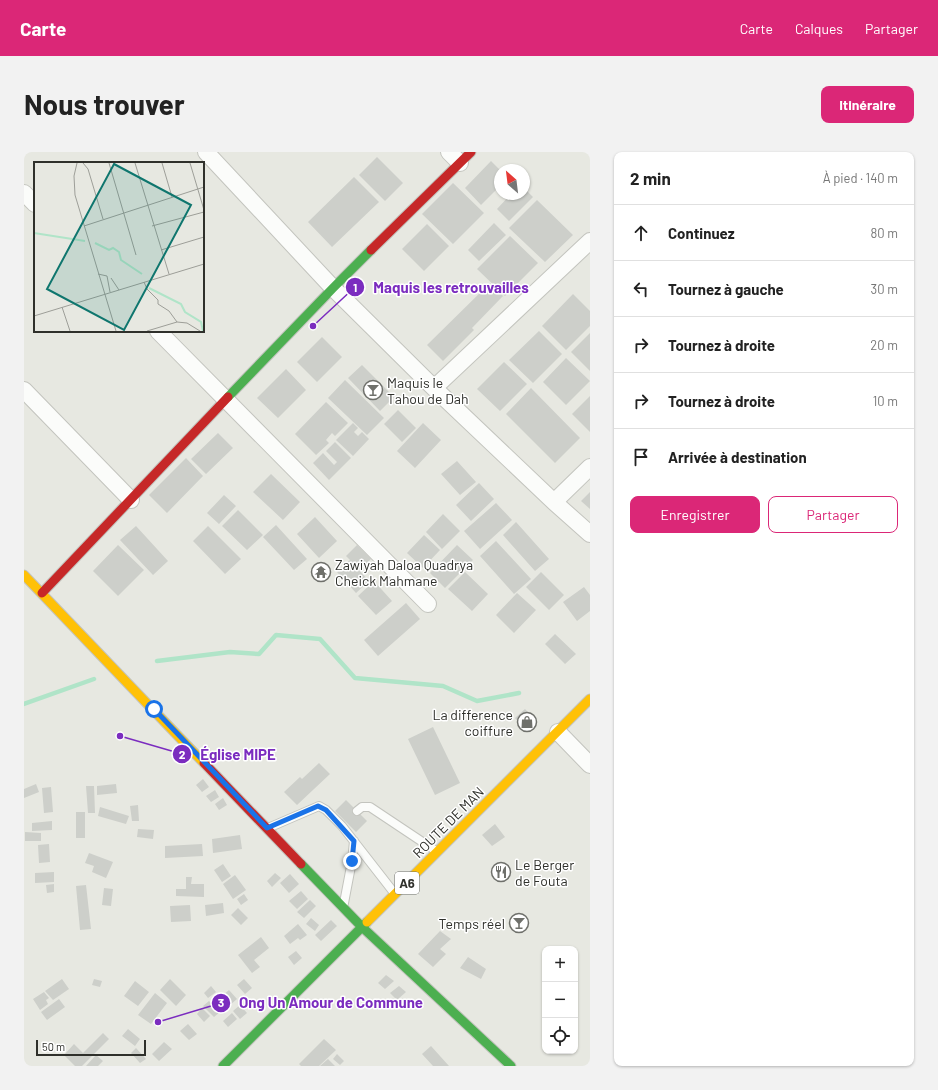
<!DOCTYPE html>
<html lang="fr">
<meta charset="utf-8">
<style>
:root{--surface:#fff;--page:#f2f2f2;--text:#222;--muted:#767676;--line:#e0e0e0;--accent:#db2777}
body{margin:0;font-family:Barlow,sans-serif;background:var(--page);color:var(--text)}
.controls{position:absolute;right:12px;bottom:12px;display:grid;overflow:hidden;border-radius:8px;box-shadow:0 1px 3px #0004}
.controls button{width:36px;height:36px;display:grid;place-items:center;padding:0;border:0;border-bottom:1px solid var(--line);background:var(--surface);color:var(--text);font:20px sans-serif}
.compass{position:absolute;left:470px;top:12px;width:36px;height:36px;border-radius:50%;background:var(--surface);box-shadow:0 1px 3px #0004;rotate:332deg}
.scale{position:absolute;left:12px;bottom:10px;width:110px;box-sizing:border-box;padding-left:4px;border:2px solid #2f302b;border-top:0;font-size:11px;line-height:14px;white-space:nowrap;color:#2f302b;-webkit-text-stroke:3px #fff;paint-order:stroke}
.stop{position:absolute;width:12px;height:12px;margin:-9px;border:3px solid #1a73e8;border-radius:50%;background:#fff}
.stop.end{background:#1a73e8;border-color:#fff;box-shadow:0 1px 4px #0008}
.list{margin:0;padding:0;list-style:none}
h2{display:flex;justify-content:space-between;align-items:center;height:52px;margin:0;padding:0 16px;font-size:17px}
h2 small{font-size:13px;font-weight:400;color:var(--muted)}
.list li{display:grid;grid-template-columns:26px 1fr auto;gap:12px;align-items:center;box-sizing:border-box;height:56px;padding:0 16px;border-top:1px solid var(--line)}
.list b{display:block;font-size:15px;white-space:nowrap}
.list em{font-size:13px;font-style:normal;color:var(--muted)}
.actions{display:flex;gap:8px;padding:12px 16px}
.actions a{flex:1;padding:9px 0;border:1px solid var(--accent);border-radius:8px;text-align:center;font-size:14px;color:var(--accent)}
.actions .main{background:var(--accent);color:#fff}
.icon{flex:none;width:22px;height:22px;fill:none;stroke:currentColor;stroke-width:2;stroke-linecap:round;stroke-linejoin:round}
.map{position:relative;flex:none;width:566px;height:914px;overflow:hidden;border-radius:8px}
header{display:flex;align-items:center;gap:24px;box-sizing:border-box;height:56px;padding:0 20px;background:var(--accent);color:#fff}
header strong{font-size:19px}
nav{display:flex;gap:22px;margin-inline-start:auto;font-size:14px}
.intro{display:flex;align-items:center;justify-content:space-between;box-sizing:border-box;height:96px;padding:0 24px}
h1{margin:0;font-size:28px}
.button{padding:10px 18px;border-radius:8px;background:var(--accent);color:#fff;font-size:14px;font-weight:700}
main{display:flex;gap:24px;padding:0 24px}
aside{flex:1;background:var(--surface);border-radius:8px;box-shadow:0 1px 3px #0004}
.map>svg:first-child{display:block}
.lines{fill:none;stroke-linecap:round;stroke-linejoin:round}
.stream{stroke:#b0e4c8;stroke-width:4.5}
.building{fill:#cdcfca}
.lane-casing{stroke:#c3c4be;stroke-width:10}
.street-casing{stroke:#c3c4be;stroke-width:18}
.fast-casing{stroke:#c3c4be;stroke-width:11}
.slow-casing{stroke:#c3c4be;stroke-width:11}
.jam-casing{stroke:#c3c4be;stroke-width:11}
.lane{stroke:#fbfcfa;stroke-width:8}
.street{stroke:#fbfcfa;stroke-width:16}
.fast{stroke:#4caf50;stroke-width:9}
.slow{stroke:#ffc107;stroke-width:9}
.jam{stroke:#c62828;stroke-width:9}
.route{stroke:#1a73e8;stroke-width:5}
.labels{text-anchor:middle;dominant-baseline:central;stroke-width:3;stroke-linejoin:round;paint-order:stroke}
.shield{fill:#fff;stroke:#6d6e6b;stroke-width:1}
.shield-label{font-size:13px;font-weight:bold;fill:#2f302b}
.poi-label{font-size:14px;fill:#2f302b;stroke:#fff;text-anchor:start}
.street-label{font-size:14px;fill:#2f302b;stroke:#fff}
.inset-river{fill:none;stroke:#b0e4c8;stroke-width:2}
.inset-road{fill:none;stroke:#9d9e98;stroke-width:1}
.view{fill:#0f766e;fill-opacity:0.15;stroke:#0f766e;stroke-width:2}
.inset-edge{fill:none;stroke:#2f302b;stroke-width:2}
.leader{fill:none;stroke:#7b2cbf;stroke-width:1.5}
.callout-dot{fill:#7b2cbf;stroke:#fff;stroke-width:1.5}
.mark-label{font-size:12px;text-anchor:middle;font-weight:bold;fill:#fff}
.callout-label{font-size:15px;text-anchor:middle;font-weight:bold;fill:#7b2cbf;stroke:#fff;stroke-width:3;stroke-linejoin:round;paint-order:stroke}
</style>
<header>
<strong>Carte</strong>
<nav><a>Carte</a><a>Calques</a><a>Partager</a></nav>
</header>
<div class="intro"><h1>Nous trouver</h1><a class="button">Itinéraire</a></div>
<main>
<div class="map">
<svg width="566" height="914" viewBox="0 0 566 914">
<rect width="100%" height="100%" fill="#e7e8e1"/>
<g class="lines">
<path class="stream" d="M133,509L206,500L235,502L252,483L296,487L331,526L419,534L453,549L495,541
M0,552L70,527"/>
</g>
<path class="building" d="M353,5L379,31L361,49L335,23Z
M467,9L476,18V34L457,53L441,36Z
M330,25L355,50L308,95L284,70Z
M429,31L460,61L429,92L398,62Z
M500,36L509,45L485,69L473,57L487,42H500Z
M513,48L549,83L521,110L485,76Z
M470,71L482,83L455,109L444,98Z
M403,72L425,94L400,119L378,97Z
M486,84L514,111L481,144L453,117Z
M466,131L479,144L448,176L450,178L419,209L403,193Z
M549,142L566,159V174L542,198L518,174Z
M515,179L538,202L509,231L485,208Z
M566,181V219L547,200Z
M298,185L318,205L293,230L273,210Z
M542,206L566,229L542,253L519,230Z
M480,210L503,232L476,259L453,237Z
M338,213L370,245L356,259L324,226Z
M262,217L282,238L254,266L233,246Z
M321,228L360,266L343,283L304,246Z
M507,236L556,286L531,311L482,262Z
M566,244V280L548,262Z
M302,250L324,271L311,284L308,281L302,288L305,291L292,303L271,282Z
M374,258L392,276L378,290L360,272Z
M329,271L334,276L330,280L334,284L338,280L345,287L329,304L312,288Z
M399,271L417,288L391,316L373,299Z
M194,281L209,296L182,322L167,307Z
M311,290L327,306L305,328L289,311L299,301L310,313L313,310L302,299Z
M162,306L179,324L143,361L125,343Z
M433,309L452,330L436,343L417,322Z
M247,322L276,350L259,368L229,340Z
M455,331L470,347L447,369L432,353Z
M566,340V357L557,349Z
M200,343L212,354L195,372L183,361Z
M472,351L488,368L456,397L440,379Z
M214,358L239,383L223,398L198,374Z
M419,362L436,379L418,397L402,380Z
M291,365L313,389L295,406L273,382Z
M492,370L525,407L511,419L479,383Z
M252,373L283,407L270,418L239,385Z
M112,374L144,409L129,423L96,388Z
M184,374L217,407L201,422L169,389Z
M400,383L416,398L399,416L383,401Z
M472,389L507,427L490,442L456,404Z
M94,393L120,418L94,444L69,419Z
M333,393L347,407L335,418L345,429L332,441L313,420L326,408L322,404Z
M433,393L449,408L421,436L406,421Z
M441,420L464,442L448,459L424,437Z
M517,420L540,443L525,458L502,435Z
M350,429L368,449L352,463L334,444Z
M560,435L566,443V459L553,469L539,450Z
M493,441L512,458L490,481L472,463Z
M382,451L396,467L354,504L340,488Z
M531,482L552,502L541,512L521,492Z
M501,557L512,569L507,574L504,572L499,576L491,566Z
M409,575L436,631L411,643L384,587Z
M482,575L488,582L485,585L479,578Z
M295,611L306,622L273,653L260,640L276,625L278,627Z
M179,627L185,635L178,640L172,633Z
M12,632L15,640L0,646V637Z
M92,632L93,641L73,643V634Z
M62,634H70L71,661H64Z
M27,635L29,660L20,661L18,636Z
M191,638L195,645L187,650L182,644Z
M199,646L203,653L195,658L191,652Z
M322,648L343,669L332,680L311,659Z
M114,653L115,669H108L106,654Z
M76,655L105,664L102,672L74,664Z
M52,660H61V686H52Z
M28,669V678L8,679V671Z
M471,672L481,685L468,694L458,683Z
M114,677L130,678L129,687L113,685Z
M1,680L17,681V689H1Z
M216,683L218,697L189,701L188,687Z
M25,692L26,710L15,711L14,693Z
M178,692L179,704L141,706V694Z
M65,701L89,710L82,726L68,720L70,714L61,711Z
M199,712L207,724L198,730L190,718Z
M30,720V730L11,731V721Z
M251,721L257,726L248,735L243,729Z
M266,722L275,732L265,741L256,731Z
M211,723L222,738L209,747L199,732Z
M162,725H168L167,732H180V745L152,744V737H162Z
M30,732V740L23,741L22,733Z
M62,733L67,777L56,778L52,734Z
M80,736L89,737L87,754L78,753Z
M277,739L284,747L273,757L265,749Z
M220,742L224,748L217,753L213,747Z
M286,748L292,754L280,766L273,760Z
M199,751L200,761L182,764L181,753Z
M166,753L167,769L147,770L146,754Z
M214,756L224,766L217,773L207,763Z
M287,766L295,773L291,779L282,772Z
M307,768L313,774L297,789L291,783Z
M274,772L283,783L276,788L274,786L266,792L260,784Z
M416,779L427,787L416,797L422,802L409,815L394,802Z
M237,785L245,796L230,808L236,815L228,821L214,803Z
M272,799L278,806L270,813L264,805Z
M444,805L462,817L457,827L436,816Z
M362,823L370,829L361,837L354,831Z
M38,827L45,837L29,848L21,839Z
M70,827L78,829L76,835L68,833Z
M146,827L162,843L152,854L136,838Z
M220,827L228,836L221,842L213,833Z
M111,829L125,840L114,854L100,844Z
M187,834L192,840L184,846L180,841Z
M375,834L382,840L373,848L366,841Z
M205,838L213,847L200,858L192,849Z
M20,840L25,846L22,848L24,852L16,858L9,847Z
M131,841L143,851L127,872L114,863Z
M35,847L41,855L23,868L17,860Z
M185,849L196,860L190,865L179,854Z
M216,853L223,861L216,867L209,859Z
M178,856L186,864L180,870L173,862Z
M208,861L213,867L204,875L199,869Z
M164,872L173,882L165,888L156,879Z
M104,877L116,887L111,894L98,884Z
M79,881L85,887L58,914H51L40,903L50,892L59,901Z
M300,887L312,898L295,914H277L275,912Z
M140,890L148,897L135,909L128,902Z
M407,894L425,914H409L398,902Z
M112,896L122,907L116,911L107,901Z
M313,902L320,909L316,913L309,907Z
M72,903L79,909L74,914H62Z
M304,907L311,914H296Z"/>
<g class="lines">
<defs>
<path id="lane" d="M333,659L338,655H346L412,699
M244,676L295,654L302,658L318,674L371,742
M320,751L328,709L330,689"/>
<path id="street" d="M182,0L309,136L410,236L530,350L566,382
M425,0L436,11
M0,41L11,52
M134,179L404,452
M410,236L566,89
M0,238L107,348
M530,350L566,315
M534,580L566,613"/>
<path id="fast" d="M204,245L309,136L347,98
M277,712L338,775L487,914
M199,914L343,770"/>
<path id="slow" d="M0,423L180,611
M343,770L566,547"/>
<path id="jam" d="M347,98L447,0
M18,441L204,245
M180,611L277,712"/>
</defs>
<use href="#lane" class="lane-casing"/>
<use href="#street" class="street-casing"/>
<use href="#fast" class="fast-casing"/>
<use href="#slow" class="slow-casing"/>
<use href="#jam" class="jam-casing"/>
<use href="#lane" class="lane"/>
<use href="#street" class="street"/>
<use href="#fast" class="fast"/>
<use href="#slow" class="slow"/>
<use href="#jam" class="jam"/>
</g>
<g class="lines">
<path class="route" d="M130,557L243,676L294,654L302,658L330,689L328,709"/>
</g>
<defs>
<symbol id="bar-ring" viewBox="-11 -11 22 22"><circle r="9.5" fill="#fff" stroke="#6f706b" stroke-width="1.5"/><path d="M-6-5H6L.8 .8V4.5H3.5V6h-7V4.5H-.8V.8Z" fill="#6f706b"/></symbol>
<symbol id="temple-ring" viewBox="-11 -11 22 22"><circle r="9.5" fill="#fff" stroke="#6f706b" stroke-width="1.5"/><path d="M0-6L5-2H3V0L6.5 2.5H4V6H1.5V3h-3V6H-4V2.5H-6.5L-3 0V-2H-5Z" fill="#6f706b"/></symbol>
<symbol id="shop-ring" viewBox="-11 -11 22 22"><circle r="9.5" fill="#fff" stroke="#6f706b" stroke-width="1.5"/><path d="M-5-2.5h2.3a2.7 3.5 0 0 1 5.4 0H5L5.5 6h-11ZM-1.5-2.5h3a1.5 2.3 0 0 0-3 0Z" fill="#6f706b"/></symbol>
<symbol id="restaurant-ring" viewBox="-11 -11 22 22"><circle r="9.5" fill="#fff" stroke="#6f706b" stroke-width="1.5"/><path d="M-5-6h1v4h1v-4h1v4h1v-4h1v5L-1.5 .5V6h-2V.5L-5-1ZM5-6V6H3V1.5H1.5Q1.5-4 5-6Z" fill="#6f706b"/></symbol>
</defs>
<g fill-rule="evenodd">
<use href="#bar-ring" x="338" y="227" width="22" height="22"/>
<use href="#temple-ring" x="286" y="409" width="22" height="22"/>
<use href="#shop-ring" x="492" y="559" width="22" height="22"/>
<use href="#restaurant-ring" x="466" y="709" width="22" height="22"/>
<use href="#bar-ring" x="484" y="760" width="22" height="22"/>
</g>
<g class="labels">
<rect class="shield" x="371" y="720" width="24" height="22" rx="3"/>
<g class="shield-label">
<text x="383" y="731">A6</text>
</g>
<g class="poi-label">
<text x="363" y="230">Maquis le<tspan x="363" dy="16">Tahou de Dah</tspan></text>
<text x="311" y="412">Zawiyah Daloa Quadrya<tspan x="311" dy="16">Cheick Mahmane</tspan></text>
<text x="489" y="562" text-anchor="end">La difference<tspan x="489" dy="16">coiffure</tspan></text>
<text x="491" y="712">Le Berger<tspan x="491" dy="16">de Fouta</tspan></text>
<text x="481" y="771" text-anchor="end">Temps réel</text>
</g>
<g class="street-label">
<text transform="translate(424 670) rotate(-45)">ROUTE DE MAN</text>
</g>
</g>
<g transform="translate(10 10)">
<rect width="170" height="170" fill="#e7e8e1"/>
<path class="inset-river" d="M0,71L51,79M61,81L75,88L79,86L85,90L87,98L108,112M115,126L147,142L151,150L167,160L169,169"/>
<path class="inset-road" d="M43,1L40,14L41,33L82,169M49,1L54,7L69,57M75,1L102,93M101,1L135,112M128,1L138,35M156,1L170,48M50,64L170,25M118,64L170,50M127,88L170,75M64,112L73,114L76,130M77,116L85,128M110,120L113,127L124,138V142L135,149L143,160L153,161L166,169M28,145L36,169M0,154L170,102M113,169L143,160"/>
<path class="view" d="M80,2L157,43L90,168L13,127Z"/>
<rect width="170" height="170" class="inset-edge"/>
</g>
<path class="leader" d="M289 174L331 135M96 584L158 602M134 870L197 851"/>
<g class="callout-dot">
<circle cx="289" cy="174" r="4"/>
<circle cx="96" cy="584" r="4"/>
<circle cx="134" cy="870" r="4"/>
<circle cx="331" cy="135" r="10"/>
<circle cx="158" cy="602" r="10"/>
<circle cx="197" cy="851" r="10"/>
</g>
<g class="mark-label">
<text x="331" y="140">1</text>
<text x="158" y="607">2</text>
<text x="197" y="855">3</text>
</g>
<g class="callout-label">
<text x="427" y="141">Maquis les retrouvailles</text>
<text x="214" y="608">Église MIPE</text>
<text x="307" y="856">Ong Un Amour de Commune</text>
</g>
</svg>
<div class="controls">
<button>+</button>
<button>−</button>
<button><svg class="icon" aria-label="locate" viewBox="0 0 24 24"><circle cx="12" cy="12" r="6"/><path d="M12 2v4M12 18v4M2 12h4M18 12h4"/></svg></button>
</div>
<svg class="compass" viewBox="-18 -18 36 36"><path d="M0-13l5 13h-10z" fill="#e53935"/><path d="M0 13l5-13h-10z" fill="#767676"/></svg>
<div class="scale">50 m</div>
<div class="stop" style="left:130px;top:557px"></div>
<div class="stop end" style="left:328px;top:709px"></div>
</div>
<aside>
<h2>2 min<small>À pied · 140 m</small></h2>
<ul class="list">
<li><svg class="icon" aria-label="ahead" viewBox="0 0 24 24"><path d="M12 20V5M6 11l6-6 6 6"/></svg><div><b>Continuez</b></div><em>80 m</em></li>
<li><svg class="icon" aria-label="left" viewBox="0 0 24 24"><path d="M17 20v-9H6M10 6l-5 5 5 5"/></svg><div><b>Tournez à gauche</b></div><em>30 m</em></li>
<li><svg class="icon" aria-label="right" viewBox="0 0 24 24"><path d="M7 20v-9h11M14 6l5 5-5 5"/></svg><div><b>Tournez à droite</b></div><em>20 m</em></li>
<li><svg class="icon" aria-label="right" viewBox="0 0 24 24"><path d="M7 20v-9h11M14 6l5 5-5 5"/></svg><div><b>Tournez à droite</b></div><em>10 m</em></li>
<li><svg class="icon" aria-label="arrive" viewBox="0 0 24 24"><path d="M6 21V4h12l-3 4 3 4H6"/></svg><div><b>Arrivée à destination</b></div></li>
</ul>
<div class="actions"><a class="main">Enregistrer</a><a>Partager</a></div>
</aside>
</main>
